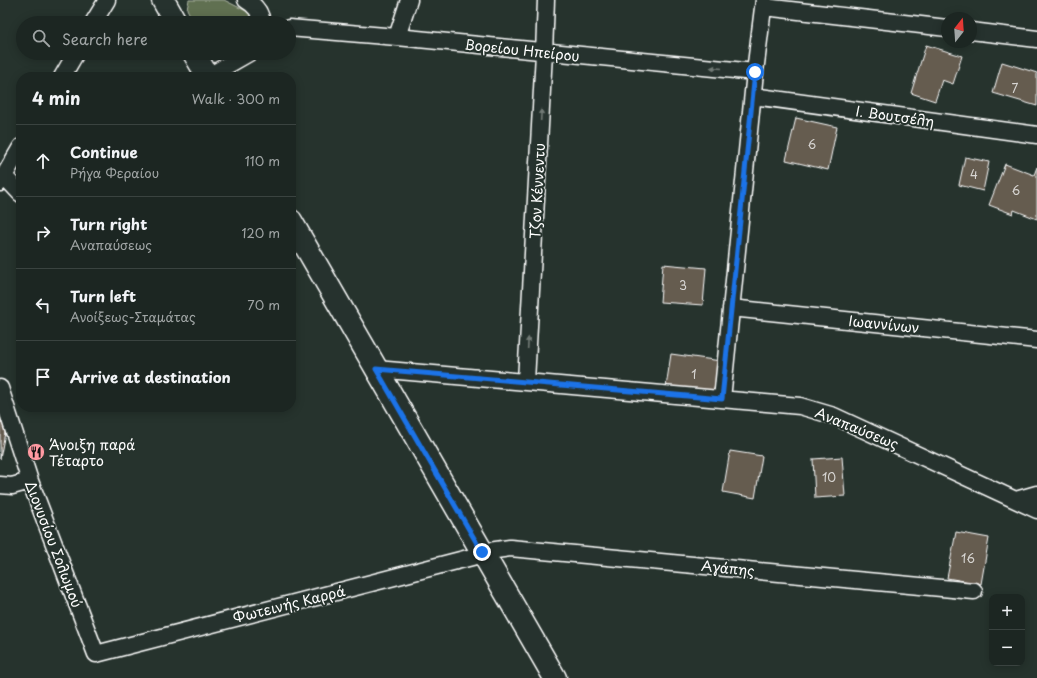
<!DOCTYPE html>
<meta charset="utf-8">
<style>
:root{--surface:#1c2622;--page:#252e2a;--text:#f1f3f6;--muted:#a0a5a5;--line:#3a4340}
body{margin:0;font-family:"Playpen Sans",sans-serif;background:var(--page);color:var(--text)}
.controls{position:absolute;right:12px;bottom:12px;display:grid;overflow:hidden;border-radius:8px;box-shadow:0 2px 10px #0003}
.controls button{width:36px;height:36px;display:grid;place-items:center;padding:0;border:0;border-bottom:1px solid var(--line);background:var(--surface);color:var(--text);font:20px sans-serif}
.compass{position:absolute;left:941px;top:12px;width:36px;height:36px;border-radius:50%;background:var(--surface);box-shadow:0 2px 10px #0003;rotate:17deg}
.stop{position:absolute;width:12px;height:12px;margin:-9px;border:3px solid #1a73e8;border-radius:50%;background:#fff}
.stop.end{background:#1a73e8;border-color:#fff;box-shadow:0 1px 4px #0008}
.list{margin:0;padding:0;list-style:none}
h2{display:flex;justify-content:space-between;align-items:center;height:52px;margin:0;padding:0 16px;font-size:17px}
h2 small{font-size:13px;font-weight:400;color:var(--muted)}
.list li{display:grid;grid-template-columns:26px 1fr auto;gap:12px;align-items:center;box-sizing:border-box;height:72px;padding:0 16px;border-top:1px solid var(--line)}
.list b{display:block;font-size:15px;white-space:nowrap}
.list p{margin:0;font-size:13px;white-space:nowrap;color:var(--muted)}
.list em{font-size:13px;font-style:normal;color:var(--muted)}
.icon{flex:none;width:22px;height:22px;fill:none;stroke:currentColor;stroke-width:2;stroke-linecap:round;stroke-linejoin:round}
.map{position:relative;flex:none;width:1037px;height:678px;overflow:hidden}
.search{position:absolute;background:var(--surface);box-shadow:0 2px 10px #0003;left:16px;top:16px;width:280px;height:44px;display:flex;align-items:center;gap:10px;box-sizing:border-box;padding:0 14px;border-radius:22px;color:var(--muted);font-size:15px}
.panel{position:absolute;background:var(--surface);box-shadow:0 2px 10px #0003;left:16px;top:72px;width:280px;height:340px;border-radius:16px}
.map>svg:first-child{display:block}
.green{fill:#607051;stroke:#b0b8a8}
.building{fill:#655b4f;stroke:#fff}
.lines{fill:none;stroke-linecap:round;stroke-linejoin:round}
.street-casing{stroke:#fff;stroke-width:19}
.secondary-casing{stroke:#fff;stroke-width:25}
.street{stroke:#26332d;stroke-width:16}
.secondary{stroke:#26332d;stroke-width:22}
.oneway{fill:#727a76}
.route{stroke:#1a73e8;stroke-width:5}
.labels{text-anchor:middle;dominant-baseline:central;stroke-width:4;stroke-linejoin:round;paint-order:stroke}
.number-label{font-size:12px;fill:#d8d6d3}
.street-label{font-size:14px;fill:#fff;stroke:#26332d}
.poi-label{font-size:14px;fill:#fff;stroke:#26332d;text-anchor:start}
</style>
<div class="map">
<svg width="1037" height="678" viewBox="0 0 1037 678">
<rect width="100%" height="100%" fill="#26332d"/>
<filter id="ink" filterUnits="userSpaceOnUse"><feTurbulence type="fractalNoise" baseFrequency=".025" numOctaves="2"/><feDisplacementMap in="SourceGraphic" scale="8" xChannelSelector="R" yChannelSelector="G"/><feConvolveMatrix kernelMatrix="1 2 1 2 8 2 1 2 1" color-interpolation-filters="sRGB"/></filter>
<g filter="url(#ink)">
<path class="green" d="M189,0H224L248,12L254,23H194L187,9Z"/>
<path class="building" d="M926,45L962,56L953,84L942,80L935,101L911,93Z
M1002,62L1037,73V106L993,93Z
M796,118L837,127L828,170L786,160Z
M965,157L989,162L983,191L959,185Z
M1005,164L1034,175L1037,167V219L1014,210L1013,214L989,205Z
M663,264L706,268L703,305L660,302Z
M671,354L721,361L717,394L666,387Z
M0,421L7,422L0,459Z
M730,451L762,456L755,498L723,492Z
M842,457L845,496L815,498L813,459Z
M956,532L989,538L981,584L947,578Z"/>
<g class="lines">
<defs>
<path id="street" d="M246,0C255,5 261,13 262,23
M764,7L947,28
M93,23L107,0
M289,28L397,37L755,72
M971,31L1037,39
M397,37L409,0
M62,77L76,53
M207,77L249,53
M753,96L1037,135
M4,176L21,194
M0,183L21,147
M731,308L1037,340
M376,369L800,406L834,416L1037,510
M526,381L544,53L546,0
M0,388L30,481L96,654L472,557L482,552L510,548L974,591
M722,399L755,72L764,0
M0,485L12,486L30,481
M1016,500L1037,494"/>
<path id="secondary" d="M163,0L176,23
M194,53L208,77
M291,221L555,678"/>
</defs>
<use href="#street" class="street-casing"/>
<use href="#secondary" class="secondary-casing"/>
<use href="#street" class="street"/>
<use href="#secondary" class="secondary"/>
</g>
<defs><path id="oneway-solid" d="M-6-.8H1V-3.2L6.5 0L1 3.2V.8H-6Z"/></defs>
<g class="oneway">
<use href="#oneway-solid" transform="translate(716 68) rotate(-175)"/>
<use href="#oneway-solid" transform="translate(541 115) rotate(-87)"/>
<use href="#oneway-solid" transform="translate(528 343) rotate(-87)"/>
</g>
</g>
<g class="lines" filter="url(#ink)">
<path class="route" d="M482,552L376,369L722,399L755,72"/>
</g>
<defs>
<symbol id="restaurant-disc" viewBox="-11 -11 22 22"><circle r="9.5" fill="#ff9aa2" stroke="#26332d"/><path d="M-5-6h1v4h1v-4h1v4h1v-4h1v5L-1.5 .5V6h-2V.5L-5-1ZM5-6V6H3V1.5H1.5Q1.5-4 5-6Z" fill="#111"/></symbol>
</defs>
<g fill-rule="evenodd">
<use href="#restaurant-disc" x="26" y="442" width="20" height="20"/>
</g>
<g class="labels">
<g class="number-label">
<text x="1015" y="88">7</text>
<text x="812" y="144">6</text>
<text x="974" y="174">4</text>
<text x="1016" y="190">6</text>
<text x="683" y="285">3</text>
<text x="694" y="374">1</text>
<text x="829" y="477">10</text>
<text x="968" y="558">16</text>
</g>
<g class="street-label">
<text transform="translate(522 50) rotate(6)">Βορείου Ηπείρου</text>
<text transform="translate(895 116) rotate(8)">Ι. Βουτσέλη</text>
<text transform="translate(537 191) rotate(-87)">Τζον Κέννεντυ</text>
<text transform="translate(884 324) rotate(6)">Ιωαννίνων</text>
<text transform="translate(857 428) rotate(22)">Αναπαύσεως</text>
<text transform="translate(54 544) rotate(69)">Διονυσίου Σολωμού</text>
<text transform="translate(728 568) rotate(6)">Αγάπης</text>
<text transform="translate(289 604) rotate(-14)">Φωτεινής Καρρά</text>
</g>
<g class="poi-label">
<text x="49" y="444">Άνοιξη παρά<tspan x="49" dy="16">Τέταρτο</tspan></text>
</g>
</g>
</svg>
<div class="controls">
<button>+</button>
<button>−</button>
</div>
<svg class="compass" viewBox="-18 -18 36 36"><path d="M0-13l5 13h-10z" fill="#e53935"/><path d="M0 13l5-13h-10z" fill="#a0a5a5"/></svg>
<div class="stop" style="left:755px;top:72px"></div>
<div class="stop end" style="left:482px;top:552px"></div>
<div class="search"><svg class="icon" aria-label="search" viewBox="0 0 24 24"><circle cx="10" cy="10" r="6"/><path d="M15 15l6 6"/></svg>Search here</div>
<section class="panel">
<h2>4 min<small>Walk · 300 m</small></h2>
<ul class="list">
<li><svg class="icon" aria-label="ahead" viewBox="0 0 24 24"><path d="M12 20V5M6 11l6-6 6 6"/></svg><div><b>Continue</b><p>Ρήγα Φεραίου</p></div><em>110 m</em></li>
<li><svg class="icon" aria-label="right" viewBox="0 0 24 24"><path d="M7 20v-9h11M14 6l5 5-5 5"/></svg><div><b>Turn right</b><p>Αναπαύσεως</p></div><em>120 m</em></li>
<li><svg class="icon" aria-label="left" viewBox="0 0 24 24"><path d="M17 20v-9H6M10 6l-5 5 5 5"/></svg><div><b>Turn left</b><p>Ανοίξεως-Σταμάτας</p></div><em>70 m</em></li>
<li><svg class="icon" aria-label="arrive" viewBox="0 0 24 24"><path d="M6 21V4h12l-3 4 3 4H6"/></svg><div><b>Arrive at destination</b></div></li>
</ul>
</section>
</div>
